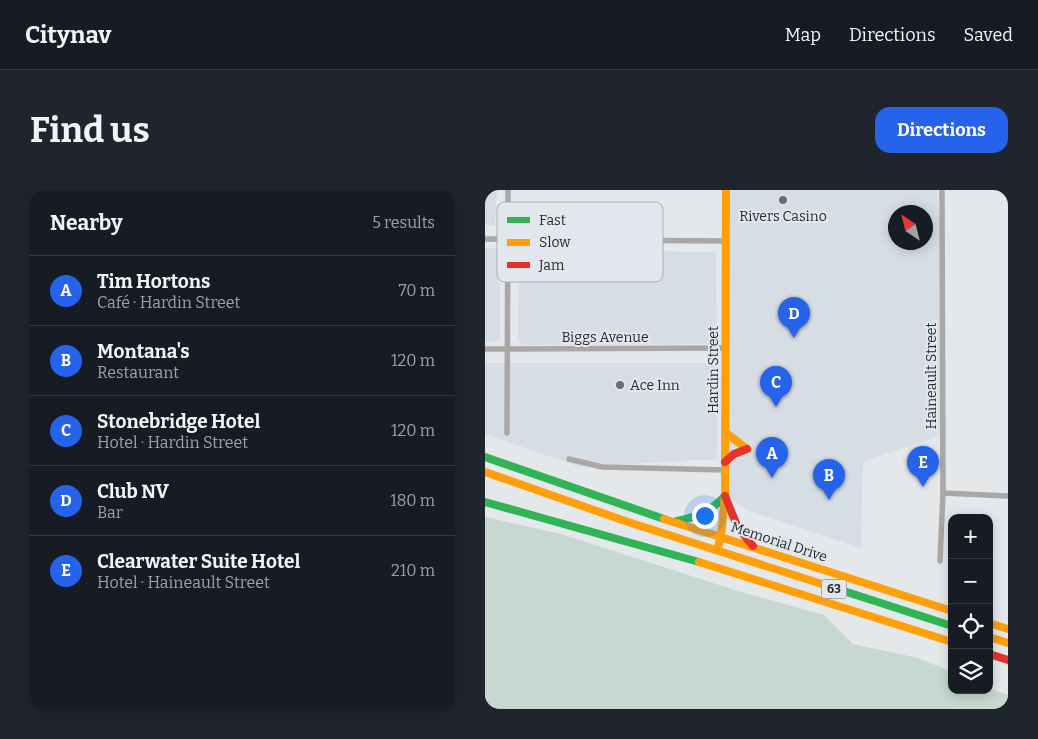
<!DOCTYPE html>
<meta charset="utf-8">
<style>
:root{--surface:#171b24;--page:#20242c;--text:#f1f3f6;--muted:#9ea1a6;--line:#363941;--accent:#2563eb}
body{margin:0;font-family:Bitter,serif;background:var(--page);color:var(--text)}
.controls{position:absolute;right:15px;bottom:15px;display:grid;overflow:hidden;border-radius:10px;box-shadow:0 2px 12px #0003}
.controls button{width:45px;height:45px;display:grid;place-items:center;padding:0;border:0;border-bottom:1px solid var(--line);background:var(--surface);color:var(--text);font:25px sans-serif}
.compass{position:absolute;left:403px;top:15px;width:45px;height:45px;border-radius:50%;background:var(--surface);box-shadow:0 2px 12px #0003;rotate:325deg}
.you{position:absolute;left:219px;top:325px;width:18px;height:18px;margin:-12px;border:4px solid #fff;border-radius:50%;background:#1a73e8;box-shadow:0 0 0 8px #1a73e833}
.badge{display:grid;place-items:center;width:32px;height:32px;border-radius:50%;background:var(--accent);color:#fff;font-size:16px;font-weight:700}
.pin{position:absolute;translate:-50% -41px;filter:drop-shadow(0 1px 2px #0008)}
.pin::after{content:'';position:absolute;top:26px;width:18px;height:15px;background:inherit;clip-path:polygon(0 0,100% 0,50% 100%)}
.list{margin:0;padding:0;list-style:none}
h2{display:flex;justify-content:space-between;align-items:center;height:65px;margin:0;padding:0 20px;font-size:21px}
h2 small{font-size:16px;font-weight:400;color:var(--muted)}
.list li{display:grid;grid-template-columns:32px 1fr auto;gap:15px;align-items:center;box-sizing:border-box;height:70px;padding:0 20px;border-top:1px solid var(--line)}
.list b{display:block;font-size:19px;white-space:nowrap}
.list p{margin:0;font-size:16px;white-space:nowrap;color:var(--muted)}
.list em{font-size:16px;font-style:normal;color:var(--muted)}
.icon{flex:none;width:28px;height:28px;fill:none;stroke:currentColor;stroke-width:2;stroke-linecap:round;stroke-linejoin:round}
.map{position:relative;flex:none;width:523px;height:519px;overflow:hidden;border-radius:15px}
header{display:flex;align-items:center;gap:30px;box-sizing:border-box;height:70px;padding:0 25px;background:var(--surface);border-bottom:1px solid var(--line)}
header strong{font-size:24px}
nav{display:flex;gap:28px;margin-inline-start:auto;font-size:18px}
.intro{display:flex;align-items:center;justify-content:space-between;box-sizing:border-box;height:120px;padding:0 30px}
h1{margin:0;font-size:35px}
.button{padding:12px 22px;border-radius:15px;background:var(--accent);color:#fff;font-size:18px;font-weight:700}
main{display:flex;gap:30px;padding:0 30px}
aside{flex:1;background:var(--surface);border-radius:15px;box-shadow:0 2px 12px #0003}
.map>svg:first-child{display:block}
.built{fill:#d6dde5;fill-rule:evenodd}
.green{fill:#c6d8cf}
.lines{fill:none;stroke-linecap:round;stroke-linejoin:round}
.street{stroke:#aaa7a5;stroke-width:5.5}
.fast{stroke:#30b455;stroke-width:8}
.slow{stroke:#ff9f0a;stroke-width:8}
.jam{stroke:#e5322d;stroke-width:8}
.poi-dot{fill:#6b6d70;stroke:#e2e7ee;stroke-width:2}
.labels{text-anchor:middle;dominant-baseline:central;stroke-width:4;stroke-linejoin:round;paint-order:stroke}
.shield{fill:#e2e7ee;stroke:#606367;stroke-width:1}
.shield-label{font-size:12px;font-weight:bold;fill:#292b2d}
.poi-label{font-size:14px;fill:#292b2d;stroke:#e2e7ee}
.street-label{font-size:14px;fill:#292b2d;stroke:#e2e7ee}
.key{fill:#e2e7ee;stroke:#aaafb4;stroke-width:1}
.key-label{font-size:14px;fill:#292b2d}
</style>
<header>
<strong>Citynav</strong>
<nav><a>Map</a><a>Directions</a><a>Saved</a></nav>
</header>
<div class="intro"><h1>Find us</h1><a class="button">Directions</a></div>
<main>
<aside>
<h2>Nearby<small>5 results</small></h2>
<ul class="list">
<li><span class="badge">A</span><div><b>Tim Hortons</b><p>Café · Hardin Street</p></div><em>70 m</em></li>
<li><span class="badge">B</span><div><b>Montana's</b><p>Restaurant</p></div><em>120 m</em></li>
<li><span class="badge">C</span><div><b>Stonebridge Hotel</b><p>Hotel · Hardin Street</p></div><em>120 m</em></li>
<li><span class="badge">D</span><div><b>Club NV</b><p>Bar</p></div><em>180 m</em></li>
<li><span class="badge">E</span><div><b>Clearwater Suite Hotel</b><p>Hotel · Haineault Street</p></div><em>210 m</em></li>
</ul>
</aside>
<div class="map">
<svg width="523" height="519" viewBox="0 0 523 519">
<rect width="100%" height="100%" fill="#e5e8eb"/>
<path class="built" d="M0,0H12L10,35H0Z
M246,0H452L458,73V245L378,271L376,358L264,321L240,306V51ZM410,22H440V52H410Z
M0,58H15V151L0,152Z
M34,59L231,62L232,154L38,155L33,151Z
M0,173H233L232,269L95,277L0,244Z"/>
<path class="green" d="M0,327L76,344L253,401L339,425L368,454L433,468L467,482V500H504V498L523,505V519H0Z"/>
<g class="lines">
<path class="street" d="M0,49L240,51
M0,159L240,158
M22,243L23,0
M84,269L117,277L240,280
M458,303L523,306
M455,371L458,303L457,0"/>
<path class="fast" d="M0,267L179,329
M0,312L214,372
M192,331C212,327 226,321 240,306
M337,394L467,436"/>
<path class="slow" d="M240,242L262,259
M0,282L143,332L337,394
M179,329L467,421
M232,360L236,347L240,306L241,0
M214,372L467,452
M504,433L523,439
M504,447L523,453"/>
<path class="jam" d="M240,272L249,264L262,259
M240,306L253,338L268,356
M504,464L523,470"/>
</g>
<g class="poi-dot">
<circle cx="298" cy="10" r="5"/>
<circle cx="135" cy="195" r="5"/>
</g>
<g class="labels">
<rect class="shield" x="336.5" y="389.5" width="25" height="19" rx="4"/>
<g class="shield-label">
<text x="349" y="399">63</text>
</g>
<g class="poi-label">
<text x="298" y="26">Rivers Casino</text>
<text x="145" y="195" text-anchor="start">Ace Inn</text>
</g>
<g class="street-label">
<text x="120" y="147">Biggs Avenue</text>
<text transform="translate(228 180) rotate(-90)">Hardin Street</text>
<text transform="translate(446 186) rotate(-90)">Haineault Street</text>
<text transform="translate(294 352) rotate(18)">Memorial Drive</text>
</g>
</g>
<rect x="12" y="12" width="166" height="80" rx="8" class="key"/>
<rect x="22" y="27" width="23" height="6" fill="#30b455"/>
<rect x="22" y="49" width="23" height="7" fill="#ff9f0a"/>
<rect x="22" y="72" width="23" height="6" fill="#e5322d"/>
<g class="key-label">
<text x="54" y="35">Fast</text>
<text x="54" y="57">Slow</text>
<text x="54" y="80">Jam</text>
</g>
</svg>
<div class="controls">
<button>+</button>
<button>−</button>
<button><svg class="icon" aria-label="locate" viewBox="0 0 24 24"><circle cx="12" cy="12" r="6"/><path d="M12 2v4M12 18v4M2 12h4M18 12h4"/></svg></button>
<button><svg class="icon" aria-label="layers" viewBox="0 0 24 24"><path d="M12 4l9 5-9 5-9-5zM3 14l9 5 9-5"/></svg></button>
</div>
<svg class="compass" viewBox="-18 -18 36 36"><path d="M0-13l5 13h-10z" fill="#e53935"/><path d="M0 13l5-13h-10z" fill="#9ea1a6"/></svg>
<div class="you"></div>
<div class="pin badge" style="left:287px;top:288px">A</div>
<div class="pin badge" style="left:344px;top:310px">B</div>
<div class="pin badge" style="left:291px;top:217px">C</div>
<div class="pin badge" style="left:309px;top:148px">D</div>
<div class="pin badge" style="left:438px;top:297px">E</div>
</div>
</main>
